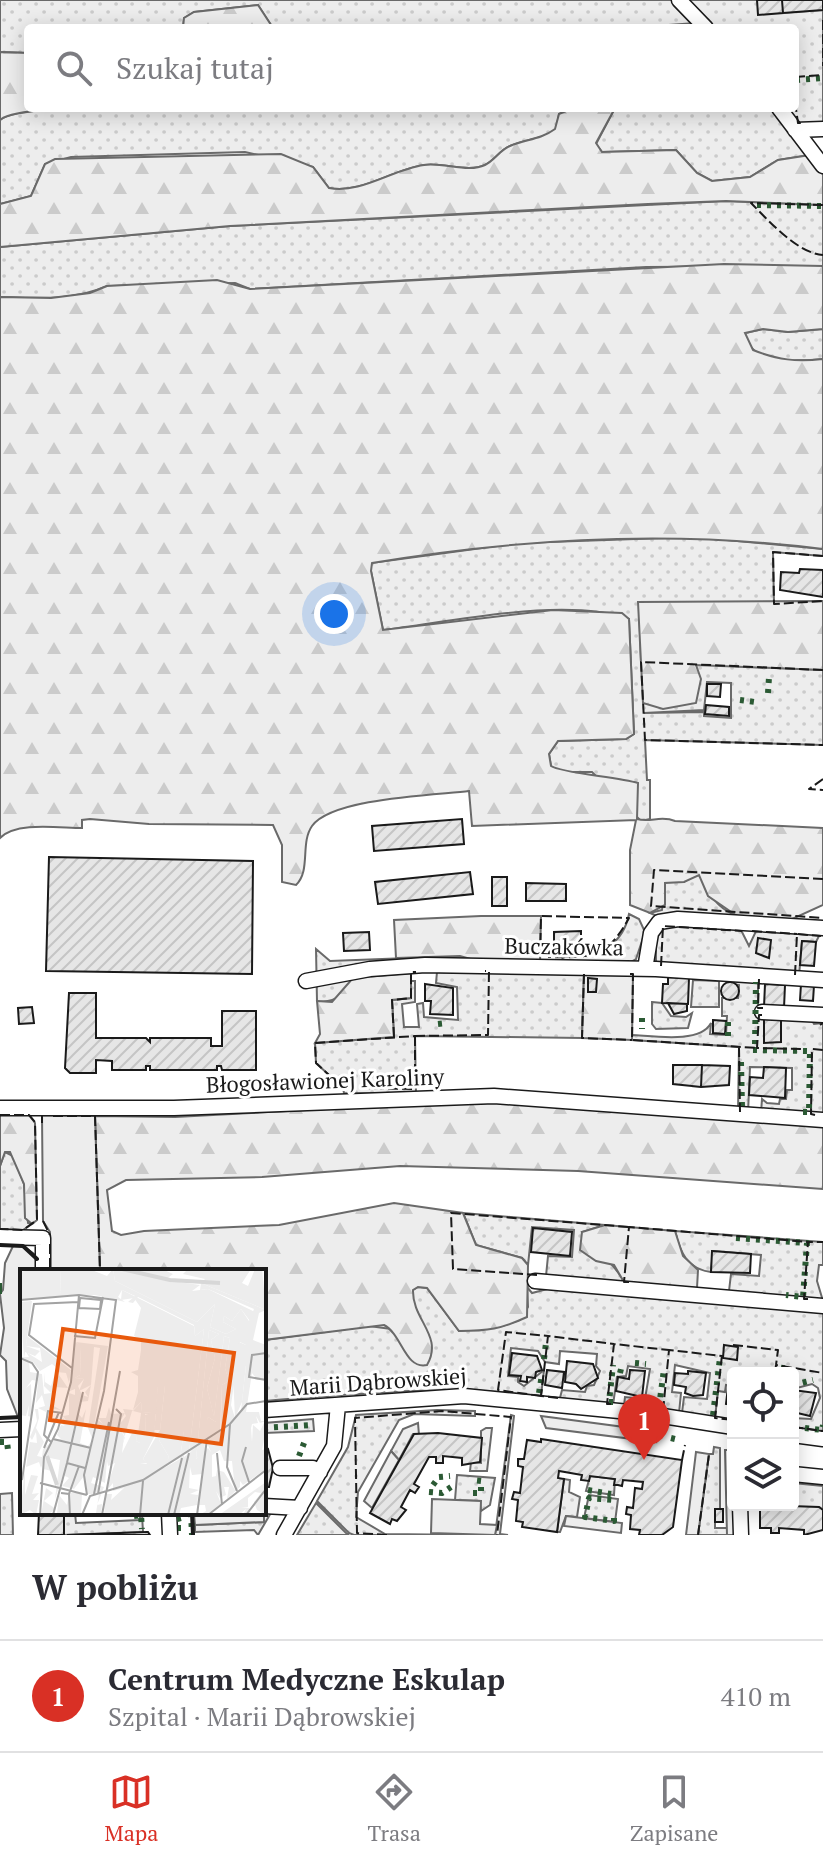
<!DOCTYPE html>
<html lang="pl">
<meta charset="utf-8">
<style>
:root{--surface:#fff;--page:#f7f7f7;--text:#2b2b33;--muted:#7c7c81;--line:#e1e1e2;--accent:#d93025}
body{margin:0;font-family:"PT Serif",serif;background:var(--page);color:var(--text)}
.controls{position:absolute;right:24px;bottom:24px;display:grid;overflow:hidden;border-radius:8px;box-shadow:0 4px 20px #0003}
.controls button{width:72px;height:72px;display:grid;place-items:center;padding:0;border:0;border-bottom:2px solid var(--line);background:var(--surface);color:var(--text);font:40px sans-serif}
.you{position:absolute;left:334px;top:614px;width:28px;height:28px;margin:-20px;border:6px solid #fff;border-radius:50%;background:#1a73e8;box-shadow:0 0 0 12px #1a73e833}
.badge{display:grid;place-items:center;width:52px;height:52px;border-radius:50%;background:var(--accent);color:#fff;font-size:26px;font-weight:700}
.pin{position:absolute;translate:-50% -66px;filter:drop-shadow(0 2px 4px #0008)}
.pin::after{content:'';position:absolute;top:42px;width:28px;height:24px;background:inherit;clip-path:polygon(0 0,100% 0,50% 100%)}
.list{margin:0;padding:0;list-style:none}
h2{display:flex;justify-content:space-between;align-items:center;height:104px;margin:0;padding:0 32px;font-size:34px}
h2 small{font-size:26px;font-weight:400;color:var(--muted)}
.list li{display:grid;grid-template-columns:52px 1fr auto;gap:24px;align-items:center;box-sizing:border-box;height:112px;padding:0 32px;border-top:2px solid var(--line)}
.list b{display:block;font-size:30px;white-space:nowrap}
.list p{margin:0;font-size:26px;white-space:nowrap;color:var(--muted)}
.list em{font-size:26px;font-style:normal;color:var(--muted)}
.icon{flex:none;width:44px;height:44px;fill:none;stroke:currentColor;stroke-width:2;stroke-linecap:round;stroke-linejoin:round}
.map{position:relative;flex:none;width:823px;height:1535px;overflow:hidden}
.search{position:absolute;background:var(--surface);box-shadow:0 4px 20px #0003;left:24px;right:24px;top:24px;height:88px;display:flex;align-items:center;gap:20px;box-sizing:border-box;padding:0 28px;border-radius:8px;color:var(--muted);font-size:30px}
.sheet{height:216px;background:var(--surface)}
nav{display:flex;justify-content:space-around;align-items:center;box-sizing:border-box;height:112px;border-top:2px solid var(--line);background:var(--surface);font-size:22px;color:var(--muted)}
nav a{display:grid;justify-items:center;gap:4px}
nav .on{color:var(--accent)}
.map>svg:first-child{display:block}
.grass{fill:url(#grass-dots);stroke:#6a6a6a;stroke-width:2;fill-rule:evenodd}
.forest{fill:url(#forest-firs);stroke:#6a6a6a;stroke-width:2}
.built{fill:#ededed;stroke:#6a6a6a;stroke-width:2}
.building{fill:url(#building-hatch);stroke:#1a1a1a;stroke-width:2}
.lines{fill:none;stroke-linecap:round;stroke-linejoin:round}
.street-casing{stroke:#1a1a1a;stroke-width:17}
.street{stroke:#fff;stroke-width:14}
.hedge{stroke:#2b5a34;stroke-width:6;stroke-dasharray:4 6;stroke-linecap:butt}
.fence{stroke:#1a1a1a;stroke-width:2;stroke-dasharray:10 4;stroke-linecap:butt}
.wall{stroke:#1a1a1a;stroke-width:4}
.labels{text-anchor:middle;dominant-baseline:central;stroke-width:6;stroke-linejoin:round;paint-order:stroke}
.street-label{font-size:22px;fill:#1a1a1a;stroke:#fff}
.inset-river{fill:none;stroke:#d7d7d7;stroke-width:4}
.inset-road{fill:none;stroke:#a3a3a3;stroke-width:2}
.view{fill:#e8590c;fill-opacity:0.15;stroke:#e8590c;stroke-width:4}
.inset-edge{fill:none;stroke:#1a1a1a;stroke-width:4}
</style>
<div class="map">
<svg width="823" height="1535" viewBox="0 0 823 1535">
<defs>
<pattern id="grass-dots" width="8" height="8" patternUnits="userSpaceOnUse" patternTransform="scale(2)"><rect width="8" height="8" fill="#ededed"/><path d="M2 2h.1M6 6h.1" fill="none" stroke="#cbcbcb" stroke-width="1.8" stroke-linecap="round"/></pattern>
<pattern id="forest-firs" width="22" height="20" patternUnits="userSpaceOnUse" patternTransform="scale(2)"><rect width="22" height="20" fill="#ededed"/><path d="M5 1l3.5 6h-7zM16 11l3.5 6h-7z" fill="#cbcbcb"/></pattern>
<pattern id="building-hatch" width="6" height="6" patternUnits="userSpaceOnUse" patternTransform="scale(2)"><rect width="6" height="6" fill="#e6e6e6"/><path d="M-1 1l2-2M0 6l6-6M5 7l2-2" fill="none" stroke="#c5c5c5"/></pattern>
</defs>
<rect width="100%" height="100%" fill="#fff"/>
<path class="grass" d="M0,0H674L696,23L627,28H273L258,5L194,12L184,18L183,28H28V53L0,52Z
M685,0H757L783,13L823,10V123H798L787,108H795V28H711Z
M159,108H573L559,114L556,130C540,140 526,139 510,146C500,150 494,161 485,165C468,173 443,162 424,165C391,170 362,194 329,188L313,167L245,152L71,157L45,164L31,196L0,204V120C17,105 129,109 159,108Z
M615,108H774L810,155L778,160L750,177L712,181L697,173L676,150L602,152L596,144Z
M726,201L823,205V266L646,267L250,289L235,283L107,286C74,301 36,298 0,297V247L230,226Z
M763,329L788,332L823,329V359C799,361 749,366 745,333Z
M694,537L823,549V556L773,552L774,604L639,602L641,662L823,670V745L645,740L647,780H650V819L641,821L592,772H559L551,766L549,754L558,741L626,739L634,734L629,619C565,596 452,622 383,630L371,571V563L519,543ZM707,682L731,683V718L704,716V712L644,713L704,710Z
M693,875H699C717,897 708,903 740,918L659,917L650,913L662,910L665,882H684Z
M629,914L639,919L645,932L636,959L629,963L565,965L562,957C593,958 622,949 629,914Z
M663,926H739L749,946L757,929L821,932L816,942L802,941L799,976L656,963V938Z
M316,949L330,961L460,956L485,963L347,966L345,972L353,978C346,994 335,1004 317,1001Z
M437,972L584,974L582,1038L415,1036L416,1094L344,1093L343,1088L316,1063L315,1043L394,1037L392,1000L411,998V981H415V1002L402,1004L404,1027H419L417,1004L423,1003L424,1017L458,1020L457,987L436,983Z
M735,978L758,979V1008L810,1017L814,1024L823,1023V1115L761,1113L762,1099L767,1103L779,1104L780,1099H786L787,1090H792V1068L750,1067L748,1113L738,1112L739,1047L632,1040V1035C653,1036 700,1044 711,1023L710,1034L726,1035L727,1016H722V998H738L739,985L733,984Z
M693,980L719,981V1007H691Z
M652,1002L662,1003L671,1016L686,1017L692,1013L688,1028L656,1029L652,1024Z
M5,1152L13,1156L24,1184L28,1223L32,1224L23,1230L0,1229V1166Z
M463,1213L605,1225L582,1232C595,1249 617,1266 624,1282L546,1276L548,1256L572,1257L574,1230L532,1227L528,1265L522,1258L476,1245Z
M675,1231L823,1242V1265H819L817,1281L823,1301L729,1291L731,1274L759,1276L761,1255L713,1251L711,1272C687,1269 680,1252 675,1231Z
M418,1287L427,1288L459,1331L502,1326L520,1320L528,1307L527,1287L532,1293L551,1288L823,1309V1431L793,1427V1418L811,1419L820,1398L818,1388L812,1384L793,1389V1373H733V1386L726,1385L725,1392L718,1391L715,1418L682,1413L684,1397L707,1399L710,1373L675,1365L672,1392L681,1393L679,1413L624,1406L625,1397L645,1399L650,1369L628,1366L626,1376L617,1377L613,1405L560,1398L562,1390L585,1392L587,1386L594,1385L600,1371L596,1366L597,1354L560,1351L559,1364L545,1362L538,1351L511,1348L508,1376L518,1377V1382L524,1386L544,1370L541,1396C448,1384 357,1394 264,1401V1340L369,1326L391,1329L421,1320L412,1300L413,1290Z
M437,1410L475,1411V1416L414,1414L399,1420L358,1492L356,1517L385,1534L475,1535H354L349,1533L317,1501L348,1447L356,1415Z
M511,1415L514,1416L500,1534L508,1535H495Z
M313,1419L314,1431L264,1433V1423Z
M418,1423L419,1435L413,1434L399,1460L391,1451L403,1429Z
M486,1428H492L487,1471H470L471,1462L481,1463V1431Z
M714,1447L720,1448V1509H715V1528H727V1535H698L709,1454H713Z
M457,1475L495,1478L490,1505L481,1511L480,1501L455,1500Z
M590,1476L615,1479L614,1495L586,1491Z
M564,1479L570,1480L569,1492L580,1497L577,1517L566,1516L560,1532H557Z
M793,1483L823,1486V1510L818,1507L786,1508V1505H793Z
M12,1493L13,1535H0V1494Z
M589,1495L618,1499L615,1522L584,1518Z
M316,1503L347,1534L349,1535H297Z
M264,1511H272L258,1535L254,1530L195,1532V1525L264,1522Z
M64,1513H75L76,1523L140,1520V1516L133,1515H142L143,1532L64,1535Z"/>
<path class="forest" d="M258,5L273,28H183L184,18L194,12Z
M0,52L28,53V108H159C128,110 18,104 0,120Z
M573,108H615L596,143L602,152L676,150L697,173L712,181L750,177L778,160L810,155L823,171V205L726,201L648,204L230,226L0,247V204L31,196L45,164L55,159L281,154L313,167L329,188C361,194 391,170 424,165C443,162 468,173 485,165C494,161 500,150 510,146C526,139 540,140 555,129L559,114Z
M724,264L823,266V329L788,332L763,329L745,333L753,350C778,360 796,362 823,359V549C672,530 522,538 372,563L371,571L383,630L553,610L622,613L629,619L634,734L626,739L558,741L549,754L551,766C561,773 618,777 638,783L637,819C650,823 661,815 675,821L823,828V905L790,920L740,918L708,896L699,875L684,882L665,883V905L650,913L630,905V850L636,820L472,826L469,791C435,795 332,798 312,826C300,843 311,871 296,885L282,882V845L273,825L149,824L90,819L82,820V828C60,828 16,821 0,838V297L51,298L90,293L107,286L217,280L250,289Z
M823,601V670L696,665L701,679L696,703L663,709L643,703L638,602Z
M481,916H541L540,963H485L460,956L396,958L394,920Z
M411,973V998L392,1000L394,1037L315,1043L320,1034L317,1001L332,1002L353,978Z
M584,974H633L632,1040L582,1038Z
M497,1100L823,1124V1189L578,1171L400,1166L262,1177L126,1180L107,1190L112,1231L121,1235L144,1231L279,1225L394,1203L463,1213L476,1245L522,1258L528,1265L527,1317C501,1329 488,1331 459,1331L427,1288L418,1287L413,1290C412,1320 444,1336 427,1365C405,1370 402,1334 384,1325L264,1340V1271H100L95,1116L175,1117Z
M0,1115H29L35,1123L37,1220L32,1224L25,1218L24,1184L10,1152H5L0,1166Z
M605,1225L675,1231L683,1256L698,1270L697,1288L624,1282L614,1265L596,1261L580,1250L582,1232Z"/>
<path class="built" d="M42,1115L95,1116L100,1271H50V1232L43,1221Z
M13,1246H23L37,1256V1271H22V1417H18L7,1389L6,1361L0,1355L4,1328L0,1294L3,1290L5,1263Z
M541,1416L654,1431L656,1442L546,1428Z
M725,1450H733V1505H737L738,1535H727Z
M391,1451L399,1460L372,1508L364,1501Z
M696,1452L709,1454L698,1535H686Z
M432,1499L481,1501L480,1524L497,1525L495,1535L431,1533Z
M264,1511V1522L195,1525L194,1514Z
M566,1516L622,1523L621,1533L564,1526Z"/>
<path class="building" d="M757,0H782L783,13L758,15Z
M782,0H823V10L783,13Z
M800,569L823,570V597L780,590L781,572L799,573Z
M707,684H721L720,697L707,696Z
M706,705L729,707V716L705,714Z
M462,819L464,844L374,851L372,826Z
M49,857L253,861L252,974L46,971Z
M470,872L473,894L378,904L375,882Z
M492,877H507V906H492Z
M526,883L566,884V901H526Z
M581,931V946H554V932Z
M369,932L370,950L344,951L343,933Z
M758,938L771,940L769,958L756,953Z
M802,941L816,942L814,966L800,965Z
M668,977L689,978L688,1004L662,1003L663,984H668Z
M588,978L597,979L596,992H588Z
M721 991a9 9 0 1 1 18 0a9 9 0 1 1-18 0Z
M425,984L453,988V1015L430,1014L431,1001H425Z
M765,984L785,985L784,1008L764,1007Z
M801,984L814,985L813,1001L800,1000Z
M69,993H96V1038H146L150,1042V1038H211V1046H222V1011H256V1070H222L221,1066H217V1070H150V1066H146V1070H112V1061L96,1060V1073H70L65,1068Z
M668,1003L687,1004V1011L674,1014Z
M32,1007L34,1023L19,1024L18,1008Z
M764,1019H781V1042L764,1043Z
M713,1020L726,1021L725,1034L713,1033Z
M673,1065H702L701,1087L673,1084Z
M702,1065L730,1066L729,1085L701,1087Z
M764,1067L786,1068L785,1098L749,1095L750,1077L763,1078Z
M533,1228L572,1232L570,1256L531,1252Z
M712,1251L751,1254L750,1273L711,1272Z
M724,1345L738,1347L737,1360L723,1358Z
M512,1353L537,1356L542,1370L536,1372L535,1378L527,1377V1382L520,1381L521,1376L509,1375Z
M567,1361L593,1364L598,1378L581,1389L576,1384L565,1382Z
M547,1370L564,1372L562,1388L545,1385Z
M630,1370L645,1371L642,1397L616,1391L618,1377L629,1379Z
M688,1371L706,1373L703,1395L693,1396L685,1393L686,1387L674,1385L675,1373L688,1374Z
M728,1387H733V1405L726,1404Z
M793,1390L816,1393L810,1416L793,1412Z
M438,1433L482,1438L480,1462L462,1465V1458L443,1456V1463H436V1457H429L414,1484L419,1487L415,1493L410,1490L401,1507L406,1510L397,1521L392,1519L390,1524L370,1513L414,1434Z
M541,1439L682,1460L673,1527L662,1535H639L640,1530L630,1529L631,1515L626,1514L627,1507L633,1508L635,1488L642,1489L643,1482L623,1480L622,1486L618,1485H614L615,1479L590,1476L589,1481L581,1480L582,1475L559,1471L558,1478L564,1479L557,1532L522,1527L523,1522L516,1521L518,1500L512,1499L514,1492L520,1493L523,1467L518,1466V1459H524L527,1440L541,1442Z
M268,1449L273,1468L269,1487H264V1450Z
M760,1505L819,1507L823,1510V1530L804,1535V1530L779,1528V1533H771V1528H760Z
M715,1509H723V1522H715Z
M39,1513H64V1535H38Z
M148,1532L150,1535H67L147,1532Z"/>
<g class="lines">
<defs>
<path id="street" d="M679,0L706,28
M779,108L823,166
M795,130L823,129
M645,969L651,933L659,922L678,919L823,928
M306,981L370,969L425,965L656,969L823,980
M762,1012L823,1015
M0,1108H174L494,1096L823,1120
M0,1237L43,1238V1271
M535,1281L823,1306
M264,1410L464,1396L650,1414L733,1427
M0,1430L22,1429
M793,1435L823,1439
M280,1468H313L320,1472
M793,1474L823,1477
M740,1505L741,1535
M264,1506L300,1508
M169,1513L170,1535
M284,1535L334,1446L338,1405"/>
</defs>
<use href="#street" class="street-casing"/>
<use href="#street" class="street"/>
<path class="hedge" d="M796,80L823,78
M757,205L823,206
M768,693L769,677
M740,700L755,702
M642,1018V1029
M438,1024L447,1023
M728,1036V1020
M755,1044L756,982
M753,1050L810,1051L809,1112H803
M741,1062L742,1107
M736,1238L807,1243L803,1297L786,1295
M0,1286H2
M0,1291H2
M544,1359L546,1343
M635,1363L646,1364
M620,1373L622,1365
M776,1373L777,1367L789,1369
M793,1385L813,1380
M539,1393L542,1374
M637,1401H644
M613,1402H609L613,1365
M659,1407L664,1369
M713,1415L720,1358
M264,1428L310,1425
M805,1428L822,1430L823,1425
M671,1438L679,1440
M0,1442H7L8,1450
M299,1456L306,1438
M433,1485L439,1477L450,1476
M588,1490L611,1494
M429,1492L442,1493L451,1487
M473,1493H481V1481L473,1480
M191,1513L192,1535
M134,1516L141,1515L142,1529
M614,1518V1521L585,1517L589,1498L615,1500
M177,1519L181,1518
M178,1528H181"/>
<path class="fence" d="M823,20V66
M795,77L823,75
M795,102L798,123H803
M823,205L751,203C769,221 797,253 823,255
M823,556L773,552L774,604L823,601
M823,670L641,662L645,740L823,745
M823,779L809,789L823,790
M823,879L654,870L651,906L823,918
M752,931L797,934
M540,957L541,916L629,918C607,958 592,958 548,957
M661,966L663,926L742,931
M584,974L582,1038L632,1040
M630,974H633L632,1040L757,1048
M795,975L797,934L821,936
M759,979L758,1008H763
M762,1015H759L757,1048L802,1049
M820,1025L823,1023
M415,1036V1089L343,1088L316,1063L315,1043Z
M415,1036L488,1035L489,971H485
M394,1037L392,1000L411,998V972H416
M739,1047L740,1112
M0,1115H29L35,1122L37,1220L23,1230L0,1229
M42,1115V1123
M815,1115L811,1114L812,1049L823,1050
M53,1116H95L100,1271
M43,1221L50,1235
M50,1244V1271
M537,1275L453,1269L451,1213L629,1227
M629,1282H624L629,1227L808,1242
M808,1299H804L808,1242H823
M733,1345L778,1350L776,1365
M722,1355L715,1418L733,1420
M775,1373L776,1365L823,1373
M541,1396L498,1390L506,1332L548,1336
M558,1398L541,1396L548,1336L614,1344
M611,1404H607L614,1344L669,1350
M663,1411L669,1350L722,1356
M793,1427L823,1431
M682,1460L685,1445
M387,1535L357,1533L355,1418L442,1411L511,1417L497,1535
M698,1535L709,1454"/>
<path class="wall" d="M0,1245L23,1246L37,1259
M0,1418L22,1417
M192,1513L193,1535"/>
</g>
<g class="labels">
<g class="street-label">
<text transform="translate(564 946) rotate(1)">Buczakówka</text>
<text transform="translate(325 1080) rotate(-2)">Błogosławionej Karoliny</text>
<text transform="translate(378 1381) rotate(-4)">Marii Dąbrowskiej</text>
</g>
</g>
<g transform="translate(20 1269)">
<rect width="246" height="246" fill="#fff"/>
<path d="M41,0H69L87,7L93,0L95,12L177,53L195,35L190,58L206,65L216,60L203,53L204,47L212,52L221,40L229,52L234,40L188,20L180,21L181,14L246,41L239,44L233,71L246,76V110L237,111L232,104L226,143H239L241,152H246L240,154L236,147L238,154L232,155L231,159L232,173L233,156L240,162L244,154L246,160L242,181L246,180V200L223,216L220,212V218L207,230L209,218H204L206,226L200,229L196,222L201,235L186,246H179L186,242L185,236H178L182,205L172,206L170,198L169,219L179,221L170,225L178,226L177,236L161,239L159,246L84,245L86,225H92L91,231L104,219L93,222V214L85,224L95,194L88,197L87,192L85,214L73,208L71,214L84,218L77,236L82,235L81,246L76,244L79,225H68L64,207L54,220L42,217L49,209L43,206L35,230L40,191L30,189L32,202L23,200L26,183L35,170H41L37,166L41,156L45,157L41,154L43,149L47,153L43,147L49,146V124L55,126V120L50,122L55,73L61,77L60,106L55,109L64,110L58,117L62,126L68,128L65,123L71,116L68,132L60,133L58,144L62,149L66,140L60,174L68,177L71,173V180L78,151L83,155L78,149H86L89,138L91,145L105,144L98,156L104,167L102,184L113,162L118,165L121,144L113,142L121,133L122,143L135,144L138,116H145L139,171L149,188L144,199L160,190L164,161V188L173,181L169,183L184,60L175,67L174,56L118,28L113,34L108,33L115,27L102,21L98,28L105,33L75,26L40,27ZM189,61L199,65L191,71L195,89L187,119L194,148L204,67L210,69L205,99L209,112L202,116L201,162L196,165V153L188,148L183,165L191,183L188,179L176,190ZM220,73L226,76V96L221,142L215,149L211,136ZM125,145H136L134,161H140L123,190L127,195H120V174L116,172L117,167H126ZM200,181L204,192H212L215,221L204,203L197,201L196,207L192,208V186ZM7,67L51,101L49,114L46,104L37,103L35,115L39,106L48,119L35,118L30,135L41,141L33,140L26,149V143L18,139L25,137L22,126L16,134L18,112L12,111L6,119L11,115L12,148L8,147L9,136L6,147L0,146V91L9,93L10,103L22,105L24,125L31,124L24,117L25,103V113L31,117L37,99L32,95L20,102L13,93L0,88H9L6,83L22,93L20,79L6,77ZM15,140H18L19,149L16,159L24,173L17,187L22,188L23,180L30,174L21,199L19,193L6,198L10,173L17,174L16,163L12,171L10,168L17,152ZM5,199V226L11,206L18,207L12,225L19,224L13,231H19L16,246L10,241L0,246ZM246,213V246L237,241L234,233L241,224L235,223L228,229V238H221L229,239L231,245L223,246L226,240L219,246H199ZM26,219L33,224L24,232L36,240L30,244H37L39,226L47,236L49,224H62L61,246H51L50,236L49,246H21Z" fill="#ededed" fill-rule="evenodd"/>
<path d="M16,0H41L40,27L0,31V3ZM93,0H142L153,5L145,11L180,16L172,22L188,20L235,43L230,52L221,40L212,52L204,47L203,53L216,60L206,65L190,58L195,35L177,53L95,12ZM168,0H231L222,14L228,17L235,0H242L246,41L181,14L185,10L163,5ZM102,21L174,57L175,67L184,60L169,183L164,186V162L160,189L143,198L149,188L139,171L145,116L138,117L134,168L123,190L127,194L120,195V174L116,172L117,166L126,167L125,146L131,144L122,143L121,133L112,142L100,183L105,168L99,156L106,147L103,140L113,141L118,123V107L111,103L118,101L121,81V71L114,67L121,39L114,29L101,31ZM12,32L6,77L20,82L15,87L5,83L4,89L0,33ZM189,61L199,65L191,71L195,89L187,119L194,147L204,67L210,69L205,99L209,112L202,116L200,161L196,164V153L188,148L184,184L176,190ZM56,73L88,77L72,169L68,159L80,79L74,78L71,116L59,122L64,110L55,109L60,106L61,79ZM219,73L226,76V96L222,133L215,149L213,107Z" fill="#ededed"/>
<path class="inset-river" d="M102,0L150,11L200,14M27,187L37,216"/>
<path class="inset-road" d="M60,29L81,31L80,40L59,39ZM0,31L59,26L96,31L84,122L64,206L67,226M54,67L75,69L83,28M246,84L232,86L229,108L246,111M0,89L12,94L18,103L2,211M52,99L9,66L14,35L58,33M210,155L207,198L217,222M33,170L71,179M31,173L24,166L28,142L43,144M226,178L222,192L229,213M24,179L39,143M197,184L202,236M47,194L63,123M20,214L67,226M41,224L49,225L50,246M49,225L59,197M74,225L89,153M78,225L100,102M20,246L24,188L38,160L51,113L59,26M33,246L47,194L65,199M62,246L70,227L123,211L210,155L227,135L246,132M82,246L101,145L96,140M120,246L123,212M148,246L162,189M154,246L169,184M177,246L187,170M188,246L246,201M226,246L246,220"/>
<path class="view" d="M43,60L214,84L201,175L30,151Z"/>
<rect width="246" height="246" class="inset-edge"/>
</g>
</svg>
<div class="controls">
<button><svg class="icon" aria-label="locate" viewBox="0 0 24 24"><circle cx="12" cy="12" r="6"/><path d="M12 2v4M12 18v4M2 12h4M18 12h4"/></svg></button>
<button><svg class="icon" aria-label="layers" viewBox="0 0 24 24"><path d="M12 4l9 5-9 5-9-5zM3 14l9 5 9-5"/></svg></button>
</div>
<div class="you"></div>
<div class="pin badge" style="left:644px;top:1460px">1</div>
<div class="search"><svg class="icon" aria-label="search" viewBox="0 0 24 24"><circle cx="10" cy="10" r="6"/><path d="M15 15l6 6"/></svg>Szukaj tutaj</div>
</div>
<section class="sheet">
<h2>W pobliżu<small></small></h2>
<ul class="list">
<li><span class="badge">1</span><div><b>Centrum Medyczne Eskulap</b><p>Szpital · Marii Dąbrowskiej</p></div><em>410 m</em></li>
</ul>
</section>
<nav>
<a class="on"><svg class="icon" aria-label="map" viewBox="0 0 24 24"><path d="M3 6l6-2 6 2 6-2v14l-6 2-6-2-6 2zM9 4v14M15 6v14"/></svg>Mapa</a>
<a><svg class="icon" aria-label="directions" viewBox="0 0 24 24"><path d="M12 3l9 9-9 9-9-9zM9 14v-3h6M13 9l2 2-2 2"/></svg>Trasa</a>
<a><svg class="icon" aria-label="saved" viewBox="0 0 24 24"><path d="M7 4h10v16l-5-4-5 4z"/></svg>Zapisane</a>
</nav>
